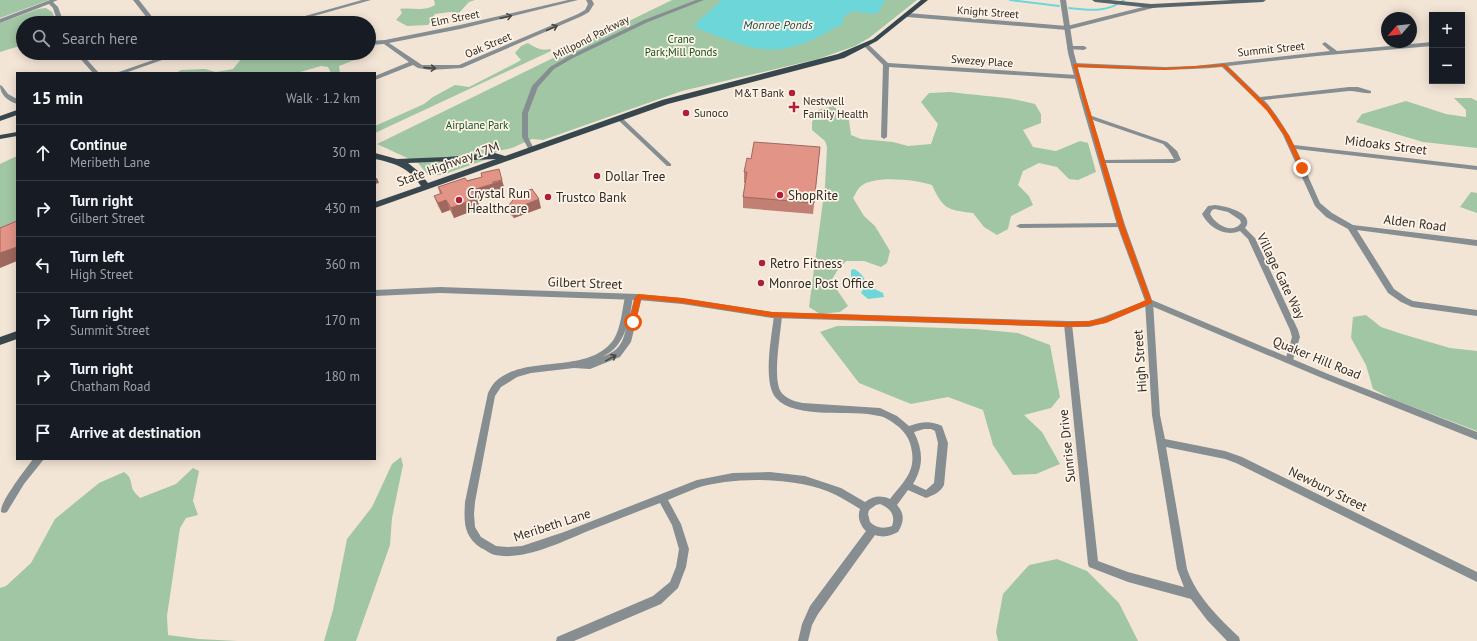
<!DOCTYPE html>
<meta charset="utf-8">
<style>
:root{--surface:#171b24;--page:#242831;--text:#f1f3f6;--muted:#9ea1a6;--line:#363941}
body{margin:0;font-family:"PT Sans",sans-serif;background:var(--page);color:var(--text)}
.controls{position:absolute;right:12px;top:12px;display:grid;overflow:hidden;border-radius:0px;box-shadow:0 2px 10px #0003}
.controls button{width:36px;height:36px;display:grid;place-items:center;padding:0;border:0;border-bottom:1px solid var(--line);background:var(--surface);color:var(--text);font:20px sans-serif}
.compass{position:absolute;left:1381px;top:12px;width:36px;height:36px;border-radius:50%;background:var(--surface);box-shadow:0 2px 10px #0003;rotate:242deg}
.stop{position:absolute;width:12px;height:12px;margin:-9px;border:3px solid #ea580c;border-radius:50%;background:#fff}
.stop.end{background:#ea580c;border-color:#fff;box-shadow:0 1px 4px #0008}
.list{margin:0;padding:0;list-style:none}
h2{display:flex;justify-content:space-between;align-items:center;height:52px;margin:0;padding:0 16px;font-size:17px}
h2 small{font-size:13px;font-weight:400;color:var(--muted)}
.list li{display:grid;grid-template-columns:26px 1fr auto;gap:12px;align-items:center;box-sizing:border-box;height:56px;padding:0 16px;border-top:1px solid var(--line)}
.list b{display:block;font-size:15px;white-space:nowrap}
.list p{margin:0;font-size:13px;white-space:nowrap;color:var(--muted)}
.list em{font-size:13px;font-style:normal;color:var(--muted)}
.icon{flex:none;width:22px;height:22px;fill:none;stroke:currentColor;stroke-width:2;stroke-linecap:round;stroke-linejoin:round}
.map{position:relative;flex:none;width:1477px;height:641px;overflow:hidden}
.search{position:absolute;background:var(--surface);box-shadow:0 2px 10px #0003;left:16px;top:16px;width:360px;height:44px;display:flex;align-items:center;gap:10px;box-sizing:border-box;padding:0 14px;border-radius:22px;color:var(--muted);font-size:15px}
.panel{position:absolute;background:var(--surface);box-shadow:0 2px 10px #0003;left:16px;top:72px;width:360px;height:388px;border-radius:0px}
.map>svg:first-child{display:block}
.green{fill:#a1c6a4}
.water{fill:#6dd6d9}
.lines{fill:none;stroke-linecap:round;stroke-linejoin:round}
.stream{stroke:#6dd6d9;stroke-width:2}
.minor{fill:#868e92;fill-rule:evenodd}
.tertiary{fill:#868e92;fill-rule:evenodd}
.secondary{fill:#586469;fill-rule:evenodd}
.primary{fill:#38474d;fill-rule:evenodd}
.wall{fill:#c27f74}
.shaded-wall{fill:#9e685e}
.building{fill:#e29487;stroke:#9e685e}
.oneway{stroke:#4a4946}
.route{fill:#ea580c}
.poi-dot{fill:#b11e3a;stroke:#fef3e7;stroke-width:1.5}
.labels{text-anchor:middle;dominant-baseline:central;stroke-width:3.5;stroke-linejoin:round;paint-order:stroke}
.far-street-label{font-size:11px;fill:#302b26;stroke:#fef3e7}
.far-park-label{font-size:11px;fill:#12511f;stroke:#fef3e7}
.far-poi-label{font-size:11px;fill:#302b26;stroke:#fef3e7;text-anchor:start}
.far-water-label{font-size:12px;font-style:italic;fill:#1f4e4f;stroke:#fef3e7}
.street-label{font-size:13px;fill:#302b26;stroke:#fef3e7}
.poi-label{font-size:13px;fill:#302b26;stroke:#fef3e7;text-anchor:start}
</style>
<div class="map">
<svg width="1477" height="641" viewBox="0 0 1477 641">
<rect width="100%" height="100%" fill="#f3e5d6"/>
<path class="green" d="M0,0H49L0,18Z
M434,0H475L469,2L459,13L450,12L435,14L428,25L407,26L396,20L402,13L400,9C413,7 423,12 435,5Z
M672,0H917L869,38L855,46L818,59L682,91L543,140L532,139L512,148L498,151L485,160L442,175H428L418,163L377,144Z
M46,8L52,12L57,23H23V45L0,52V23L38,9Z
M528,43C536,48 541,51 550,49L551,51L375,133V126L424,104L433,97L455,85L469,87L516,63L521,60L515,53L521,46Z
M246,53H367L357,59L339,66L340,73H331L328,67L321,66L297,73H176L181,70L205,69L216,72L233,69Z
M950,92C979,96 1007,96 1035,104L1041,114V123L1023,130L1033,147L1056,151L1080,141L1088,143L1096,172L1078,180L1069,179L1057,167L1039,163L1023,171L1018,185L1029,196L1033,205L1011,216L1008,229L997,235L984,227L973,213C947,210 943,209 932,185C917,180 871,174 859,188C857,190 855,195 853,198L864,216L875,226L890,251L887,263L881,267L864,261H846L837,271L831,281L848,306L840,312L820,314L809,307L825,186L827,147L825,141L812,130V122L818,110L833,106L849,120L851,135L861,139L893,142L908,146L931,144L938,124L921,102L929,93Z
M1454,98H1471L1477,101V148L1423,142L1356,122L1362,114L1406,101L1446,114L1466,117V110Z
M17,156V234L0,238V164Z
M1471,192L1477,193V213L1460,207Z
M1366,315L1381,327L1402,334L1450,348L1477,351V431L1392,399L1373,389L1366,365L1351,338L1353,317Z
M837,326H887L976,329L1018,333L1050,345L1060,397L1051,408L1024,415L1042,432L1060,464L1036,474L1013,475L993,445L983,410L948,397L911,404L859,383L820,332Z
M401,457L403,465L392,518L390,545L356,641H324L333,610L347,539L372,507L392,464Z
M193,468L199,471L193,501L198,515L186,518L180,528L167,616L168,635L198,639L238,641H0V588L6,586L31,563L55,519L99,483L124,472C132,477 130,482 133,490C135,493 138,496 140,498L176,484Z
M1057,559L1087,571L1119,603L1138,641H998L996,632L1003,594L1029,565Z"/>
<path class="water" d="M722,0H885L879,12L873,14L853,11L843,17L844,23C827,32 810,43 791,47C759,56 726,39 696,28L695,24Z
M854,269C860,272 866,278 866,285L883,293L884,297L868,299L861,293L864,288L861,290L854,287L851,279V270Z"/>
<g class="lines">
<path class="stream" d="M1010,0L1059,6
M1069,8C1089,10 1107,13 1124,0"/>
<path class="minor" d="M50,0H58L53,2L58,7L64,23H58L53,8L49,4L0,23V19Z
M133,0H139L157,23H151Z
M568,0H578L460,29L389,43L422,65H459L578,14L585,10L588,4L586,0H592L594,4L589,12L582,16L462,68L430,70L418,68L413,65L375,80V76L409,62L384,44L369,45V41L385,40L460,25Z
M696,0H704L648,22L573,58L554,69L538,87L528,113V137L534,149L533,150H529L522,137V113L532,86L550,67L569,56L644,20Z
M1155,4L1158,6L1157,7L1067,30L907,17L904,15L907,13L1067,26Z
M1325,42L1337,51L1432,42V46L1317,56L1228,66L1260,97L1349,87H1358L1371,91V93C1364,94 1356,91 1349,91L1264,100C1276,113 1286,129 1294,145L1477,166V170L1296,149L1320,203L1332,213L1353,225L1477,240V246L1357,230L1394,289L1407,298L1413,301L1477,310V316L1412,307L1401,302L1388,293L1348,229L1326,217L1315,206L1283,135L1267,110L1222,67C1173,72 1124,69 1074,67L1071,65L1074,63L1165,67L1195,66L1330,51L1322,44Z
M864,44H868L888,63L1077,75L1080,77L1077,79L889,67L887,137L884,139L881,137L883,65L864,46Z
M1070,46H1084L1087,48L1084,50L1068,49L1067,48Z
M75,53H81L99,73H93Z
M1089,115L1167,142L1177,151L1181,160L1174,163H1100L1099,162L1102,160L1174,159L1168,149L1163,144L1087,118V116Z
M619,116L621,117L671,164V166H667L617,119L616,118Z
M1215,205C1225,206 1256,213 1245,228L1255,238L1298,330L1300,337L1292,363H1286L1285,361L1292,337L1290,330L1248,239L1240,231C1225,237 1209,228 1202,214L1208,206ZM1215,209L1228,212L1240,220L1241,223C1232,235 1215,224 1210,214L1212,210Z
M1121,223L1125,225L1124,227L1020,228L1016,226L1020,224Z
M629,294L633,297L630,315L635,295H641L642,297L631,342L620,357L590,369L574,368L531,373L517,377L501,387L495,396L475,502L474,514L475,527L481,537L496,546L507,547L522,546L564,532L697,480L733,473L770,472L805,476L841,488L865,502C874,496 880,495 890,499C905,480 918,470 910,443C908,437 904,432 900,428C894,423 886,417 879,416C853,409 794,420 776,398C762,382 772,335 774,315L775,313H781L782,315C781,332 772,379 781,392C786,399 796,402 803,403L880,408L897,416L909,426C921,422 930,420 942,426L948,443L944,485C940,493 933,495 926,498L908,490L897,505C905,514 904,522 898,532C890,536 884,538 875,535L818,614L812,625L808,641H798L802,624L810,606L866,531C860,525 857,517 860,509C852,504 844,499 836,495C799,477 735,476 697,488C687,492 677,496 668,500L681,524L689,549L686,567L678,588L661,604L574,641H556L557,637L653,596L670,582L676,567L679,549L672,525L660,503C636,512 612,522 588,531C562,542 523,561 495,555C490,554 486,550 481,548C463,536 464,521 465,502L488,393C490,389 492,385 495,382C525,353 589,376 614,339C621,327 622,310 625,297ZM626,329C622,345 618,351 602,357C615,351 621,342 626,329ZM924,429H931L935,431L938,443L934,483L926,490L913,484C924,466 923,450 914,432ZM880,504C890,508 896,515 892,526C883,529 876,528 870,522L868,514L869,510L876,505Z
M1149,299L1153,302L1160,415L1165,439L1225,451L1242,457L1477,572V582L1236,463L1225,459L1166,447L1187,569C1197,597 1218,617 1239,637L1240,641H1227L1207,620L1191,599L1128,582L1089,567L1088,564L1064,324L1065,322H1071L1072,324L1098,561L1128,572L1184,587L1177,569L1152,415L1145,302Z
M33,459H44L24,484L7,512L4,513L1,512C0,501 26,469 33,459Z"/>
<path class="tertiary" d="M362,0H371L289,23H280Z
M1060,0H1066L1074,53L1086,98L1125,225L1152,300L1328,374L1477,432V440L1322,378L1149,305L1105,323L1089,327H1068L772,318L682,304L638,300L440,293L375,296V290L440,287L638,294L682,298L772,312L1068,321H1089L1103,317L1145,301L1117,225L1080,98L1068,53Z
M173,53H182L125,73H116Z
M0,85L2,86L8,94L17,99V104C8,101 0,95 0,85Z"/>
<path class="secondary" d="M1092,0H1110L1151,4L1233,0H1266L1263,2L1151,8L1095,2Z"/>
<path class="primary" d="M921,0H928L877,41L844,58L668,104L375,208V202L421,186C409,168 395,163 375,159V153L397,159L447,157L495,153L505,156L662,100L838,54L873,39ZM496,159L428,183L418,171L408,163Z
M17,110V115L0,121V116Z
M17,132V136L0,139V135Z
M17,331V339L0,345V337Z"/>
</g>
<path class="wall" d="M820,147L813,214L743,208V197L745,183H744V172L751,159Z
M481,173L505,190L496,192V194L477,199L480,208L454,218L450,210L442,213L438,206L434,196L440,194L438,187L482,177Z
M508,206L541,208L514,218L510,214Z"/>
<path class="shaded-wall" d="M375,178H377L379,183L375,184Z
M502,180L505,190L496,192V194L477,199L480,208L454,218L451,208L472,190Z
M539,199L541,208L514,218L512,210Z
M446,200L450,210L442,213L438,203Z
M17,247V261L0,268V253Z"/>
<path class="building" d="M754,142L820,147L814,203L743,197L747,172H744L747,158L751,159Z
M499,169L502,180L493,182V184L472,190L477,198L451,208L446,200L438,203L434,196L442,193L438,187L465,178L467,181L482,177L481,173Z
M532,189L539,199L512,210L508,206L518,194Z
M17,221V247L0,253V228Z"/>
<defs><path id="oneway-shaft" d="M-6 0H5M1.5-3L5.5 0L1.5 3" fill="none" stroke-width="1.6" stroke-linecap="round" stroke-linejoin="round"/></defs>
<g class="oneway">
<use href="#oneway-shaft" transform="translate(506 17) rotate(-13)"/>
<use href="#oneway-shaft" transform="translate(552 28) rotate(-24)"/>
<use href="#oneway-shaft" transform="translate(430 68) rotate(4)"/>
<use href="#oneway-shaft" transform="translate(611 358) rotate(-29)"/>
</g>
<path class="route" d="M1073,64L1165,68L1225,64L1270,108L1289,135L1305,168L1300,169L1284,135L1267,111L1223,66L1165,70L1077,67L1124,225L1152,302V303L1106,323L1089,326L1068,327L772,317L682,303L641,299L636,322L633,325L630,324L629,322L635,297L638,294L682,298L772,312L1068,322L1089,321L1104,318L1146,300L1118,225Z"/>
<g class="poi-dot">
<circle cx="792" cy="93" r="4"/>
<path d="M792 101h4v4h4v4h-4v4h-4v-4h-4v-4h4z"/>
<circle cx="686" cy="113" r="4"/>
<circle cx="597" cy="176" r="4"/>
<circle cx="780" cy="195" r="4"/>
<circle cx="548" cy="197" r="4"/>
<circle cx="459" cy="200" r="4"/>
<circle cx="762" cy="263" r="4"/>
<circle cx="761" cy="283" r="4"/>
</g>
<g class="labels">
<g class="far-street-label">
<text transform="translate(988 12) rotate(4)">Knight Street</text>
<text transform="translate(455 18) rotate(-11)">Elm Street</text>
<text transform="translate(591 37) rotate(-27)">Millpond Parkway</text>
<text transform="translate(488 45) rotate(-23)">Oak Street</text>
<text transform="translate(1271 49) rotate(-6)">Summit Street</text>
<text transform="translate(982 61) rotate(4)">Swezey Place</text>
</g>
<g class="far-park-label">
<text x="681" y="39">Crane<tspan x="681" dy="13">Park;Mill Ponds</tspan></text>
<text x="477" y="125">Airplane Park</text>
</g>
<g class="far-poi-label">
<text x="784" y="93" text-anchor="end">M&amp;T Bank</text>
<text x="803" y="101">Nestwell<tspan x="803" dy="13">Family Health</tspan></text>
<text x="694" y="113">Sunoco</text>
</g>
<g class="far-water-label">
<text x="778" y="24">Monroe Ponds</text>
</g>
<g class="street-label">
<text transform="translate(1386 145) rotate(7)">Midoaks Street</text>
<text transform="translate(448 164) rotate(-20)">State Highway 17M</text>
<text transform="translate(1415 223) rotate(7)">Alden Road</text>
<text transform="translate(1281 276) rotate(64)">Village Gate Way</text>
<text transform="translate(585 283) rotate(2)">Gilbert Street</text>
<text transform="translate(1317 358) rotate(22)">Quaker Hill Road</text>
<text transform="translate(1140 361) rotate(-94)">High Street</text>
<text transform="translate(1067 446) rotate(-96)">Sunrise Drive</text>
<text transform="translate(1328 489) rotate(26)">Newbury Street</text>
<text transform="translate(552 525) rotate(-18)">Meribeth Lane</text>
</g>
<g class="poi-label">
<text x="605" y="176">Dollar Tree</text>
<text x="467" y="193">Crystal Run<tspan x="467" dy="15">Healthcare</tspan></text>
<text x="788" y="195">ShopRite</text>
<text x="556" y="197">Trustco Bank</text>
<text x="770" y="263">Retro Fitness</text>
<text x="769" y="283">Monroe Post Office</text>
</g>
</g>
</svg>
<div class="controls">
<button>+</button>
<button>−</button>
</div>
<svg class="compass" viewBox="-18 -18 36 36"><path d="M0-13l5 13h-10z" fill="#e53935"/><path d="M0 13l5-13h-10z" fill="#9ea1a6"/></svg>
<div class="stop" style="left:633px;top:322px"></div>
<div class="stop end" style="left:1302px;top:168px"></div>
<div class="search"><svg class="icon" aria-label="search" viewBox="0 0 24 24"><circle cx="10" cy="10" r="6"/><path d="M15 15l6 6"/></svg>Search here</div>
<section class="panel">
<h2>15 min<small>Walk · 1.2 km</small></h2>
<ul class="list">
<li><svg class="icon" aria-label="ahead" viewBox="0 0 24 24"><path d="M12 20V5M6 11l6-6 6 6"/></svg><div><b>Continue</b><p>Meribeth Lane</p></div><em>30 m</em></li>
<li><svg class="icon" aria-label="right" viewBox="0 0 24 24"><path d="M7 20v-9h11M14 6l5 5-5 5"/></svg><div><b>Turn right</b><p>Gilbert Street</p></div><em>430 m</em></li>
<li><svg class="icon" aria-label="left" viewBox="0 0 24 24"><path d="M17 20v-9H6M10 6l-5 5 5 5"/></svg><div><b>Turn left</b><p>High Street</p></div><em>360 m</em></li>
<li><svg class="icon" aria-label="right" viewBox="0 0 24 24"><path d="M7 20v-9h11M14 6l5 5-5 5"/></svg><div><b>Turn right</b><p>Summit Street</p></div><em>170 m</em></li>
<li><svg class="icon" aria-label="right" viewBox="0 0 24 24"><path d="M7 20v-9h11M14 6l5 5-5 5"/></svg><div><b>Turn right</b><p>Chatham Road</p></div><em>180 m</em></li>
<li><svg class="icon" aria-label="arrive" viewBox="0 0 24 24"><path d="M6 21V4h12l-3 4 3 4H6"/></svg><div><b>Arrive at destination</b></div></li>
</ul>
</section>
</div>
